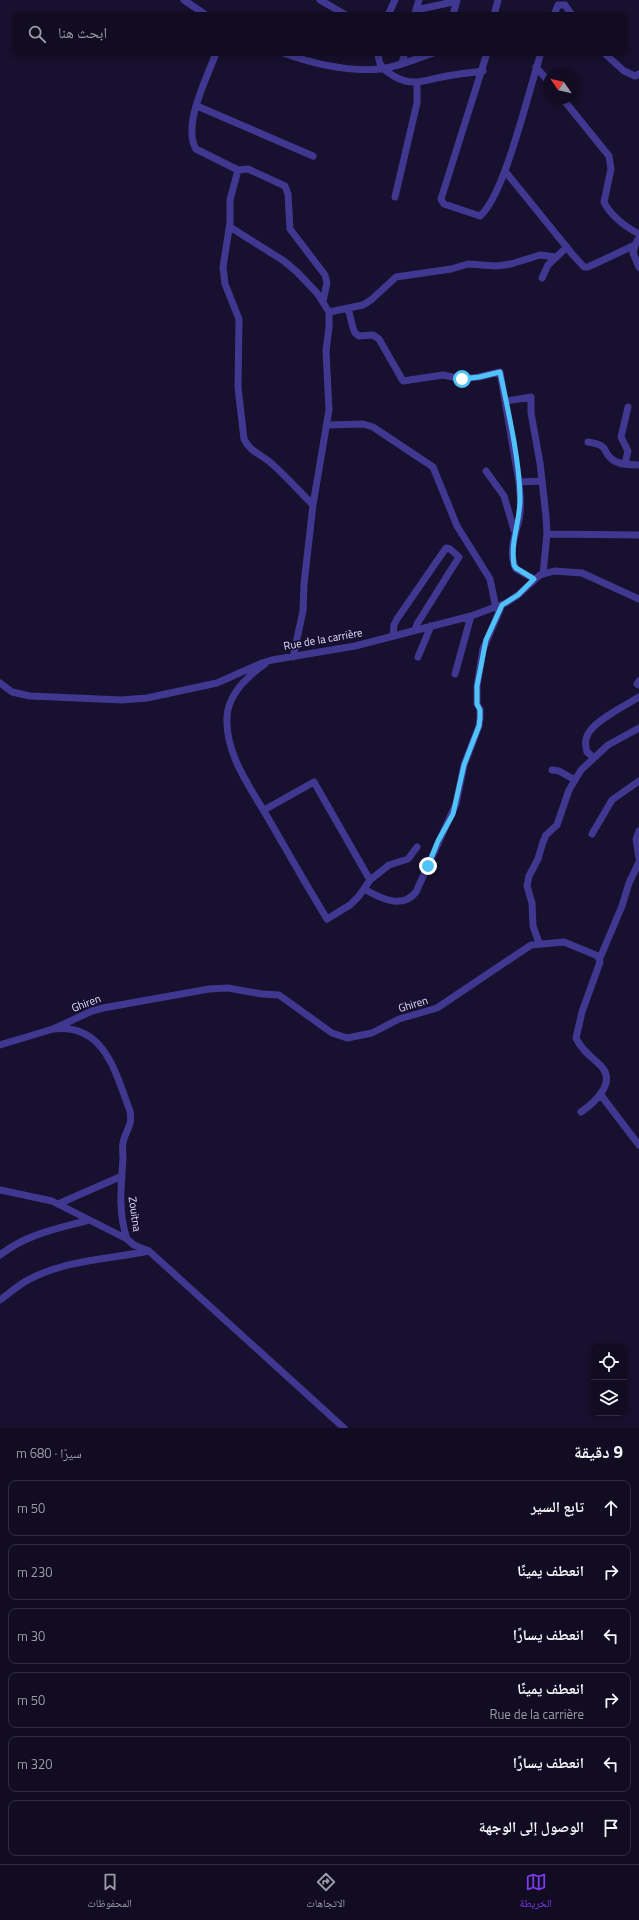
<!DOCTYPE html>
<html lang="ar">
<meta charset="utf-8">
<style>
:root{--surface:#110c22;--page:#1a152a;--text:#f1f3f6;--muted:#9c9ba5;--line:#302c40;--accent:#7c3aed}
body{margin:0;font-family:"Titillium Web","Noto Naskh Arabic",sans-serif;background:var(--page);color:var(--text);direction:rtl}
.controls{position:absolute;right:12px;bottom:12px;display:grid;overflow:hidden;border-radius:8px;box-shadow:0 2px 6px #0003}
.controls button{width:36px;height:36px;display:grid;place-items:center;padding:0;border:0;border-bottom:1px solid var(--line);background:var(--surface);color:var(--text);font:20px sans-serif}
.compass{position:absolute;left:543px;top:68px;width:36px;height:36px;border-radius:50%;background:var(--surface);box-shadow:0 2px 6px #0003;rotate:304deg}
.stop{position:absolute;width:12px;height:12px;margin:-9px;border:3px solid #4fc3f7;border-radius:50%;background:#fff}
.stop.end{background:#4fc3f7;border-color:#fff;box-shadow:0 1px 4px #0008}
.list{margin:0;padding:0;list-style:none}
h2{display:flex;justify-content:space-between;align-items:center;height:52px;margin:0;padding:0 16px;font-size:17px}
h2 small{font-size:13px;font-weight:400;color:var(--muted)}
.list li{display:grid;grid-template-columns:26px 1fr auto;gap:12px;align-items:center;box-sizing:border-box;height:56px;margin:0 8px 8px;padding:0 8px;border:1px solid var(--line);border-radius:8px}
.list b{display:block;font-size:15px;white-space:nowrap}
.list p{margin:0;font-size:13px;white-space:nowrap;color:var(--muted)}
.list em{font-size:13px;font-style:normal;color:var(--muted)}
.icon{flex:none;width:22px;height:22px;fill:none;stroke:currentColor;stroke-width:2;stroke-linecap:round;stroke-linejoin:round}
.map{position:relative;flex:none;width:639px;height:1428px;overflow:hidden;direction:ltr}
.search{position:absolute;background:var(--surface);box-shadow:0 2px 6px #0003;left:12px;right:12px;top:12px;height:44px;display:flex;align-items:center;gap:10px;box-sizing:border-box;padding:0 14px;border-radius:8px;color:var(--muted);font-size:15px}
.sheet{height:436px;background:var(--surface)}
nav{display:flex;justify-content:space-around;align-items:center;box-sizing:border-box;height:56px;border-top:1px solid var(--line);background:var(--surface);font-size:11px;color:var(--muted)}
nav a{display:grid;justify-items:center;gap:2px}
nav .on{color:var(--accent)}
.map>svg:first-child{display:block}
.lines{fill:none;stroke-linecap:round;stroke-linejoin:round}
.minor{stroke:#403890;stroke-width:7}
.route{stroke:#4fc3f7;stroke-width:5}
.labels{text-anchor:middle;dominant-baseline:central;stroke-width:3.5;stroke-linejoin:round;paint-order:stroke}
.street-label{font-size:11px;fill:#e3ddff;stroke:#17102e}
</style>
<div class="map">
<svg width="639" height="1428" viewBox="0 0 639 1428">
<rect width="100%" height="100%" fill="#17102e"/>
<g class="lines">
<path class="minor" d="M184,0L206,15
M320,0L346,15
M416,10L457,1
M415,13L419,0
M388,15L395,0
M453,15L457,0
M494,15L498,0
M554,15L558,5H565L572,15
M216,53C207,78 182,125 196,149L238,170L230,200V223L223,267L225,284L239,319L238,387L244,439C250,452 261,454 271,463C286,476 299,491 313,505L304,584L303,611L293,657
M283,53C314,64 348,72 380,69C398,67 417,58 434,53
M378,53C379,65 381,68 392,75C411,87 422,81 442,77C456,74 469,73 483,71
M487,53L441,199L444,204L480,216C505,195 529,89 541,53
M604,53L624,71L635,76L639,74
M402,62L405,53
M536,67L549,82
M562,98L609,156L611,169L604,202C611,216 626,227 639,234
M197,106L313,156
M238,170L248,169L285,186L288,194L290,229L325,275L327,283L323,301
M505,171L573,255L584,267H588L635,245L639,237
M395,197L417,103V82
M230,227L284,261L297,272L317,293L329,312V327L326,351L329,410L313,505
M635,245L633,253L639,267
M542,278L548,265L567,247
M348,308L353,328L355,333L359,336L373,335L379,339L403,381L443,375L462,379L479,377L500,372L519,482
M329,312L363,305L371,300L396,277L451,269L468,264L496,266L511,264L540,255L556,257
M506,401L531,397V413L540,463L546,516L547,534L543,574
M326,425L363,424L373,427L433,467L457,526L490,579L496,608
M588,442C612,446 600,451 613,460C620,465 631,465 639,465
M625,464L628,451L621,437L628,407
M486,471L504,496L514,530
M547,534L639,535
M534,579L516,569C508,554 515,534 519,520C522,508 520,494 519,482L542,481
M393,636L394,625L397,619L446,548L450,549L459,557L417,624L415,630
M418,657L431,626
M265,664C248,676 228,695 227,717C225,757 254,792 272,825C290,856 308,888 327,919L350,905L359,896L370,880L389,865L408,859L417,847
M455,674L471,616
M639,681L637,684L639,685
M0,683L12,692L30,696L122,700L147,698L217,683L262,663L272,660L355,646L471,616L506,603L518,595L540,575L554,571L582,573L639,599
M593,757L587,752C585,745 585,737 590,731C598,719 626,705 639,697
M552,770L559,771L575,780
M264,810L314,782L370,880
M639,831L636,839L639,858
M592,834L612,800L639,781
M364,889C380,898 402,910 416,892L456,804L464,765L479,726L480,718V709L477,704V686L483,649L502,605
M539,943L533,926L532,903L527,886L529,876L538,859L543,842L546,835L557,825L569,790L581,770L608,745L639,728
M600,958L622,906L629,883L639,862
M53,1029L92,1011L103,1008L209,989L228,988L262,994L279,995L332,1033L347,1038L372,1033L399,1019L437,1008L531,945L564,942L598,956L600,962L582,1012L576,1038C582,1051 592,1057 601,1066C617,1083 594,1103 581,1112
M0,1045L53,1029C105,1023 115,1072 130,1111C133,1127 125,1130 123,1143C122,1148 123,1154 123,1159C121,1186 118,1213 127,1239L134,1245L149,1251L344,1428
M600,1094L639,1145
M0,1190L52,1201L127,1239
M58,1204L122,1176
M0,1255C27,1234 56,1229 89,1220
M0,1300C10,1293 19,1284 30,1279C66,1260 110,1259 149,1251"/>
</g>
<g class="lines">
<path class="route" d="M428,866L438,841L453,814L464,765L479,726L480,718V710L477,704V686L486,640L502,605L518,595L534,579L516,568L514,565C510,539 521,521 520,496C519,457 508,410 500,372L479,377L462,379"/>
</g>
<g class="labels">
<g class="street-label">
<text transform="translate(323 639) rotate(-10)">Rue de la carrière</text>
<text transform="translate(86 1003) rotate(-20)">Ghiren</text>
<text transform="translate(413 1004) rotate(-17)">Ghiren</text>
<text transform="translate(135 1214) rotate(82)">Zouitna</text>
</g>
</g>
</svg>
<div class="controls">
<button><svg class="icon" aria-label="locate" viewBox="0 0 24 24"><circle cx="12" cy="12" r="6"/><path d="M12 2v4M12 18v4M2 12h4M18 12h4"/></svg></button>
<button><svg class="icon" aria-label="layers" viewBox="0 0 24 24"><path d="M12 4l9 5-9 5-9-5zM3 14l9 5 9-5"/></svg></button>
</div>
<svg class="compass" viewBox="-18 -18 36 36"><path d="M0-13l5 13h-10z" fill="#e53935"/><path d="M0 13l5-13h-10z" fill="#9c9ba5"/></svg>
<div class="stop" style="left:462px;top:379px"></div>
<div class="stop end" style="left:428px;top:866px"></div>
<div class="search"><svg class="icon" aria-label="search" viewBox="0 0 24 24"><circle cx="10" cy="10" r="6"/><path d="M15 15l6 6"/></svg>ابحث هنا</div>
</div>
<section class="sheet">
<h2>9 دقيقة<small>سيرًا · 680 m</small></h2>
<ul class="list">
<li><svg class="icon" aria-label="ahead" viewBox="0 0 24 24"><path d="M12 20V5M6 11l6-6 6 6"/></svg><div><b>تابع السير</b></div><em>50 m</em></li>
<li><svg class="icon" aria-label="right" viewBox="0 0 24 24"><path d="M7 20v-9h11M14 6l5 5-5 5"/></svg><div><b>انعطف يمينًا</b></div><em>230 m</em></li>
<li><svg class="icon" aria-label="left" viewBox="0 0 24 24"><path d="M17 20v-9H6M10 6l-5 5 5 5"/></svg><div><b>انعطف يسارًا</b></div><em>30 m</em></li>
<li><svg class="icon" aria-label="right" viewBox="0 0 24 24"><path d="M7 20v-9h11M14 6l5 5-5 5"/></svg><div><b>انعطف يمينًا</b><p>Rue de la carrière</p></div><em>50 m</em></li>
<li><svg class="icon" aria-label="left" viewBox="0 0 24 24"><path d="M17 20v-9H6M10 6l-5 5 5 5"/></svg><div><b>انعطف يسارًا</b></div><em>320 m</em></li>
<li><svg class="icon" aria-label="arrive" viewBox="0 0 24 24"><path d="M6 21V4h12l-3 4 3 4H6"/></svg><div><b>الوصول إلى الوجهة</b></div></li>
</ul>
</section>
<nav>
<a class="on"><svg class="icon" aria-label="map" viewBox="0 0 24 24"><path d="M3 6l6-2 6 2 6-2v14l-6 2-6-2-6 2zM9 4v14M15 6v14"/></svg>الخريطة</a>
<a><svg class="icon" aria-label="directions" viewBox="0 0 24 24"><path d="M12 3l9 9-9 9-9-9zM9 14v-3h6M13 9l2 2-2 2"/></svg>الاتجاهات</a>
<a><svg class="icon" aria-label="saved" viewBox="0 0 24 24"><path d="M7 4h10v16l-5-4-5 4z"/></svg>المحفوظات</a>
</nav>
